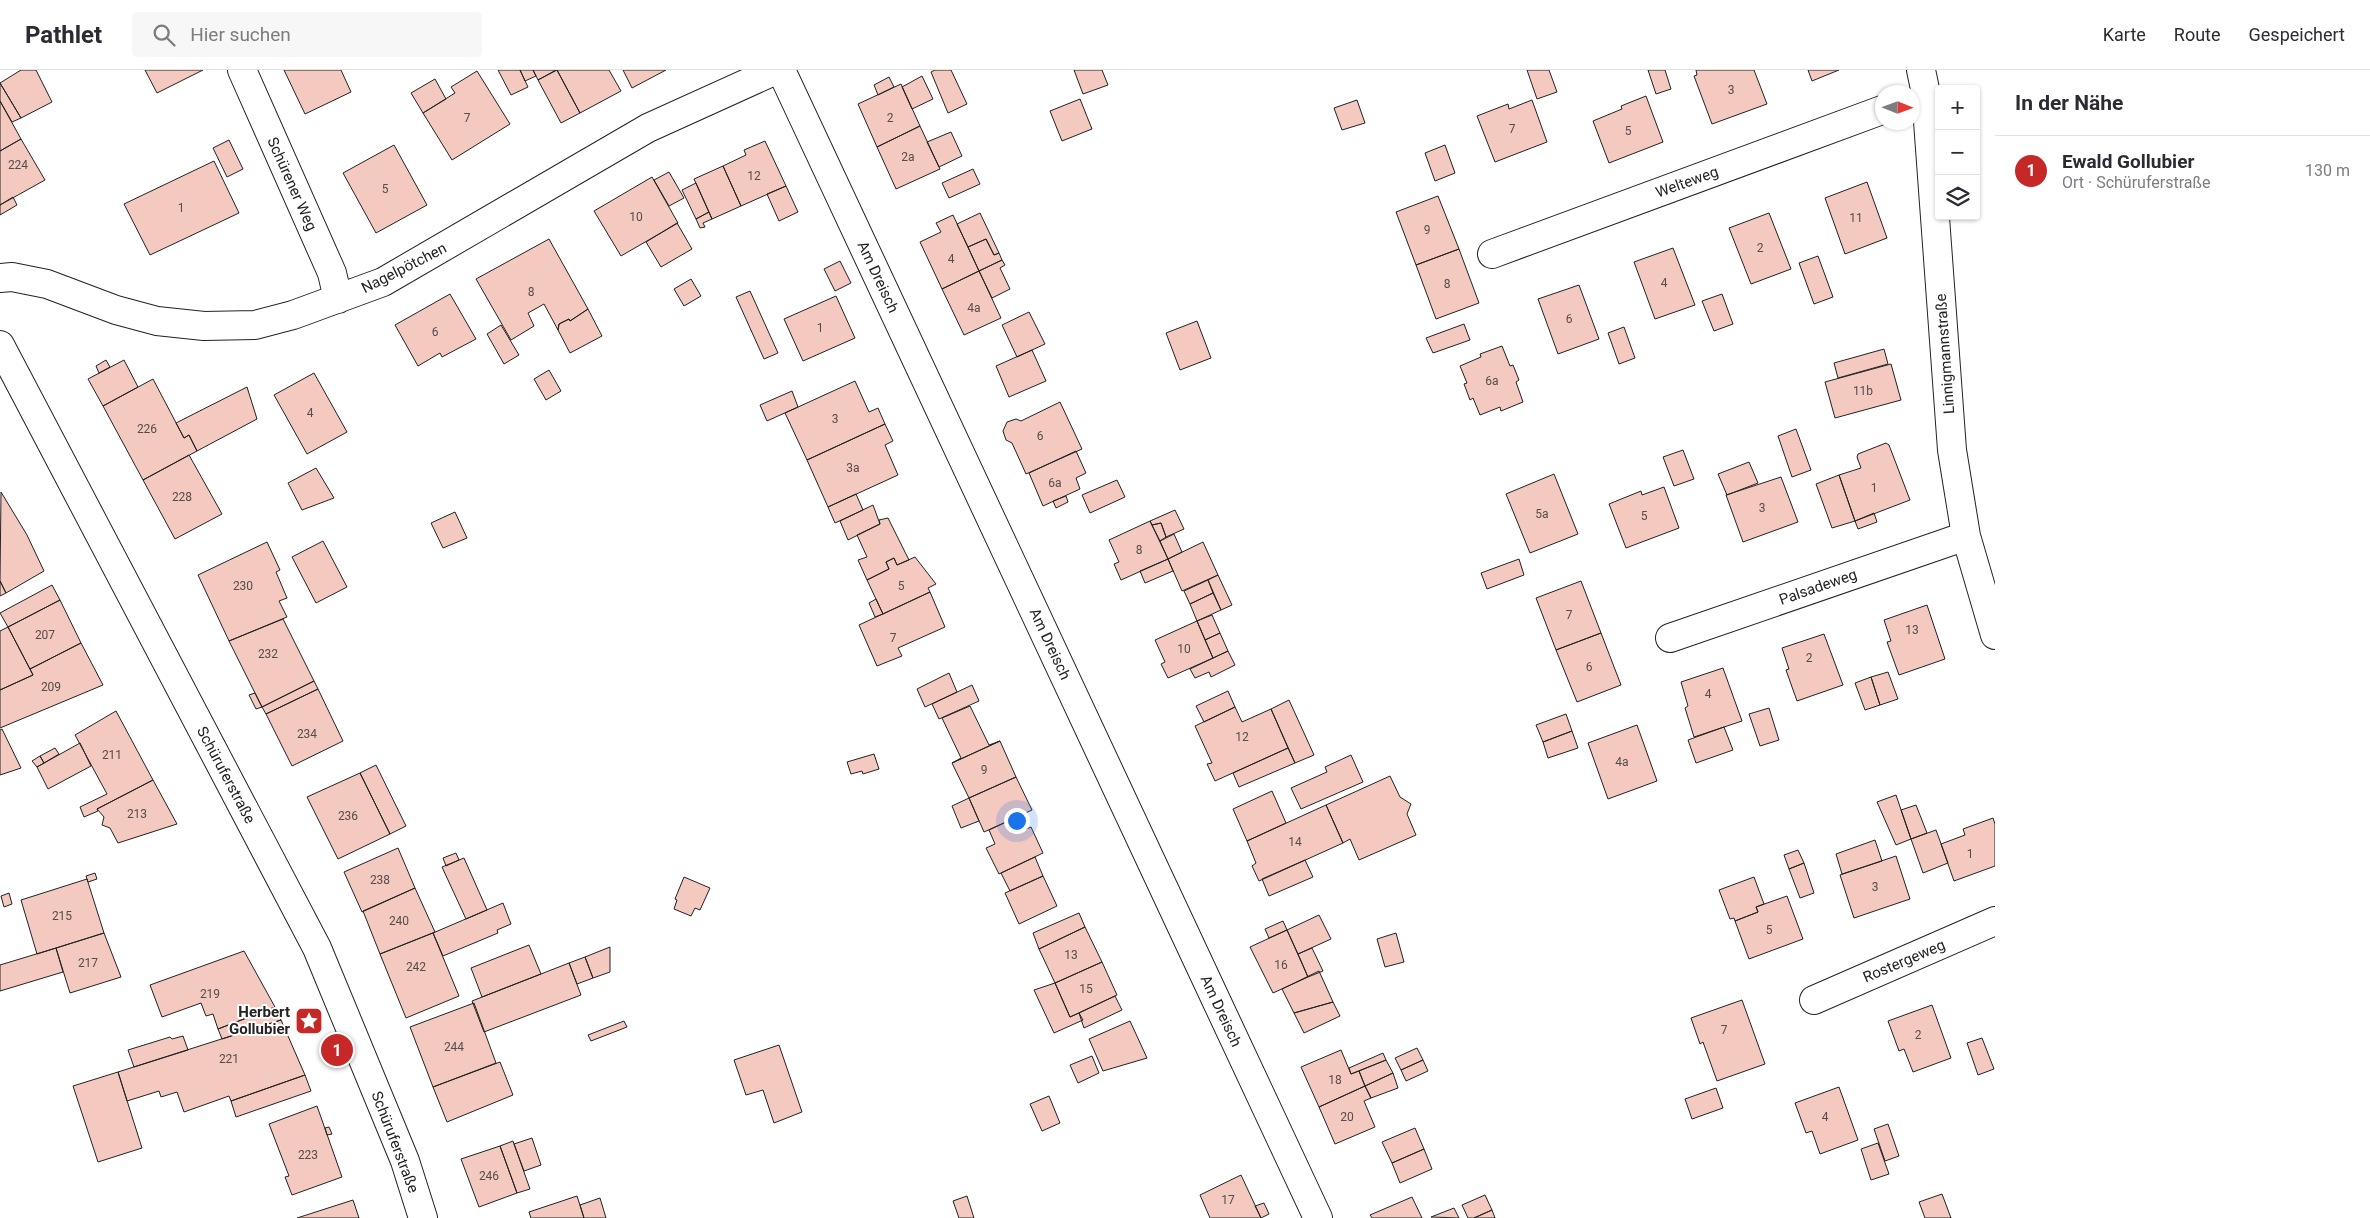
<!DOCTYPE html>
<html lang="de">
<meta charset="utf-8">
<style>
:root{--surface:#fff;--page:#f7f7f7;--text:#2b2b33;--muted:#7c7c81;--line:#e1e1e2;--accent:#c62828}
body{margin:0;font-family:Roboto,sans-serif;background:var(--page);color:var(--text)}
.controls{position:absolute;right:15px;top:15px;display:grid;overflow:hidden;border-radius:5px;box-shadow:0 1px 4px #0004}
.controls button{width:45px;height:45px;display:grid;place-items:center;padding:0;border:0;border-bottom:1px solid var(--line);background:var(--surface);color:var(--text);font:25px sans-serif}
.compass{position:absolute;left:1875px;top:15px;width:45px;height:45px;border-radius:50%;background:var(--surface);box-shadow:0 1px 4px #0004;rotate:91deg}
.you{position:absolute;left:1016px;top:750px;width:18px;height:18px;margin:-12px;border:4px solid #fff;border-radius:50%;background:#1a73e8;box-shadow:0 0 0 8px #1a73e833}
.badge{display:grid;place-items:center;width:32px;height:32px;border-radius:50%;background:var(--accent);color:#fff;font-size:16px;font-weight:700}
.pin{position:absolute;translate:-50% -50%;border:2px solid #fff;box-shadow:0 1px 5px #0006}
.list{margin:0;padding:0;list-style:none}
h2{display:flex;justify-content:space-between;align-items:center;height:65px;margin:0;padding:0 20px;font-size:21px}
h2 small{font-size:16px;font-weight:400;color:var(--muted)}
.list li{display:grid;grid-template-columns:32px 1fr auto;gap:15px;align-items:center;box-sizing:border-box;height:70px;padding:0 20px;border-top:1px solid var(--line)}
.list b{display:block;font-size:19px;white-space:nowrap}
.list p{margin:0;font-size:16px;white-space:nowrap;color:var(--muted)}
.list em{font-size:16px;font-style:normal;color:var(--muted)}
.icon{flex:none;width:28px;height:28px;fill:none;stroke:currentColor;stroke-width:2;stroke-linecap:round;stroke-linejoin:round}
.map{position:relative;flex:none;width:1995px;height:1148px;overflow:hidden}
header{display:flex;align-items:center;gap:30px;box-sizing:border-box;height:70px;padding:0 25px;background:var(--surface);border-bottom:1px solid var(--line)}
header strong{font-size:24px}
nav{display:flex;gap:28px;margin-inline-start:auto;font-size:18px}
.search{width:350px;height:45px;background:var(--page);display:flex;align-items:center;gap:12px;box-sizing:border-box;padding:0 18px;border-radius:5px;color:var(--muted);font-size:19px}
main{display:flex}
aside{flex:1;background:var(--surface)}
.map>svg:first-child{display:block}
.building{fill:#f3c9c0;stroke:#222}
.lines{fill:none;stroke-linecap:round;stroke-linejoin:round}
.street-casing{stroke:#222;stroke-width:30}
.secondary-casing{stroke:#222;stroke-width:30}
.street{stroke:#fff;stroke-width:28}
.secondary{stroke:#fff;stroke-width:28}
.labels{text-anchor:middle;dominant-baseline:central;stroke-width:4;stroke-linejoin:round;paint-order:stroke}
.number-label{font-size:12px;fill:#564c4a}
.street-label{font-size:15px;fill:#222;stroke:#fff}
.poi-label{font-size:15px;font-weight:bold;fill:#222;stroke:#fff;text-anchor:end}
</style>
<header>
<strong>Pathlet</strong>
<div class="search"><svg class="icon" aria-label="search" viewBox="0 0 24 24"><circle cx="10" cy="10" r="6"/><path d="M15 15l6 6"/></svg>Hier suchen</div>
<nav><a>Karte</a><a>Route</a><a>Gespeichert</a></nav>
</header>
<main>
<div class="map">
<svg width="1995" height="1148" viewBox="0 0 1995 1148">
<rect width="100%" height="100%" fill="#fff"/>
<path class="building" d="M21,0H36L52,32L21,48L0,13Z
M145,0H203L157,23Z
M284,0H341L351,22L305,44Z
M498,0H520L528,17L511,25Z
M520,0H533L536,6L525,11Z
M533,0H556L538,10Z
M557,0H609L621,21L580,43Z
M557,0L580,43L561,53L538,10Z
M623,0H666L632,18Z
M935,0H951L967,34L948,43L931,2Z
M1074,0H1102L1108,15L1083,24Z
M1527,0H1549L1557,22L1537,29Z
M1648,0H1665L1671,19L1656,24Z
M1696,0H1754L1767,34L1712,54L1694,6L1697,5Z
M1808,0H1839L1812,11Z
M477,1L510,54L452,90L423,43L455,23L451,17Z
M922,6L933,29L912,39L902,17Z
M889,7L894,17L878,25L874,15Z
M435,9L446,29L423,43L411,23Z
M0,13L21,48L12,52L0,31Z
M901,14L920,56L877,77L858,34Z
M1646,26L1663,72L1609,93L1593,51L1622,39L1621,36Z
M1080,29L1092,59L1062,71L1050,41Z
M1357,30L1365,53L1342,60L1334,38Z
M1532,30L1547,72L1495,92L1477,46L1508,34L1509,39Z
M0,31L21,69L0,81Z
M920,56L940,99L896,119L877,77Z
M951,62L962,86L939,97L927,72Z
M21,69L45,110L0,135V81Z
M229,70L243,99L227,107L213,78Z
M765,71L786,116L741,136L723,96L746,85L744,80Z
M394,75L427,135L376,163L343,103Z
M1445,75L1455,103L1435,111L1425,83Z
M214,91L239,143L150,185L124,134Z
M723,96L741,136L712,149L694,109Z
M973,99L980,114L949,128L942,113Z
M669,102L684,128L669,136L654,110Z
M652,107L678,153L621,186L594,141Z
M1867,112L1887,168L1845,184L1825,128Z
M696,113L709,142L696,149L682,120Z
M786,116L798,142L779,151L767,124Z
M1438,126L1459,179L1416,195L1396,142Z
M13,127L17,135L0,145V135Z
M709,142L712,149L703,153L705,157L700,158L696,149Z
M980,143L999,183L994,185L986,169L968,177L957,154Z
M1769,143L1791,199L1751,214L1729,158Z
M953,145L979,201L942,219L920,172L941,162L936,153Z
M677,153L692,179L661,197L646,172Z
M549,169L588,239L570,251L569,249L559,254L558,260L544,234L528,243L534,256L511,270L476,209Z
M986,169L994,185L999,183L1002,190L979,201L968,177Z
M1673,178L1695,235L1655,249L1634,192Z
M1459,179L1479,233L1436,249L1416,195Z
M1818,186L1833,227L1814,234L1799,193Z
M1002,190L1005,195L1000,198L1010,219L992,228L979,201Z
M840,191L851,213L835,221L824,199Z
M979,201L1001,248L964,265L942,219Z
M691,209L701,226L684,236L674,219Z
M1579,215L1599,269L1558,284L1538,229Z
M750,221L778,283L764,289L736,227Z
M450,224L476,269L442,287L440,283L418,296L395,255Z
M1722,224L1733,254L1714,261L1702,231Z
M836,226L855,268L803,291L784,249Z
M588,239L602,266L570,283L558,260L559,254L569,249L570,251Z
M1029,242L1045,274L1017,287L1002,255Z
M1197,251L1211,288L1180,300L1166,263Z
M1464,254L1470,270L1433,283L1426,268Z
M501,255L519,285L504,294L487,264Z
M1624,257L1635,288L1619,294L1608,263Z
M1502,276L1510,296L1513,295L1519,310L1516,312L1523,332L1501,341L1500,337L1480,345L1473,328L1470,330L1464,314L1467,313L1460,296L1481,287L1480,284Z
M1884,279L1888,294L1838,308L1834,293Z
M1032,280L1046,311L1009,327L996,296Z
M106,290L110,297L99,303L96,296Z
M124,290L138,317L103,336L88,309Z
M1891,294L1901,330L1835,348L1825,312Z
M549,300L561,321L546,330L534,309Z
M314,303L347,362L307,384L274,325Z
M153,309L184,368L189,365L197,381L143,410L103,336Z
M855,311L869,342L878,338L885,354L807,390L785,343Z
M247,317L257,349L197,381L189,365L184,368L176,353Z
M792,321L798,337L767,351L760,335Z
M1060,332L1082,379L1026,404L1012,373L1006,370L1003,361L1007,352L1016,349L1021,351Z
M885,354L893,371L885,375L898,405L828,437L807,390Z
M1796,359L1811,400L1792,407L1778,366Z
M1886,373L1889,375L1910,430L1855,451L1839,405L1861,398L1857,387L1858,384Z
M1683,380L1694,409L1674,416L1663,387Z
M1076,381L1086,403L1076,408L1080,419L1043,436L1029,403Z
M189,385L222,444L175,469L143,410Z
M1749,392L1758,413L1727,425L1718,404Z
M316,398L334,428L302,440L288,413Z
M1554,404L1578,464L1530,483L1506,424Z
M1839,405L1855,451L1832,458L1816,414Z
M1781,407L1798,452L1743,472L1726,425Z
M1117,410L1125,427L1090,443L1082,425Z
M1664,417L1679,458L1626,478L1609,434L1641,421L1642,425Z
M1,422L27,465L44,501L6,523L0,511Z
M856,424L863,440L835,453L828,437Z
M1066,426L1068,432L1056,438L1053,431Z
M873,435L880,454L848,470L840,451Z
M1175,440L1184,459L1166,467L1161,453L1152,455L1150,451Z
M455,442L467,468L443,478L431,453Z
M1874,443L1877,452L1858,459L1855,451Z
M888,448L909,490L897,495L894,488L886,492L889,499L867,510L858,490L867,487L857,465L880,454L879,450Z
M1150,451L1168,489L1121,510L1114,494L1119,492L1109,470Z
M1161,453L1166,467L1160,471L1152,455Z
M1174,464L1182,482L1168,489L1160,471Z
M323,471L347,517L316,533L292,487Z
M267,472L280,500L276,502L287,528L279,531L287,547L229,571L198,505Z
M1203,472L1218,505L1182,521L1168,489Z
M915,487L936,514L928,518L930,522L883,544L867,510L889,499L886,492L894,488L897,495Z
M1168,489L1173,501L1145,513L1140,501Z
M1519,489L1524,505L1487,519L1481,503Z
M1218,505L1232,535L1221,540L1208,510Z
M1208,510L1213,523L1190,534L1184,521Z
M0,511L6,523L0,526Z
M1581,511L1601,563L1556,580L1536,528Z
M52,515L60,530L8,557L0,543Z
M930,522L945,557L898,578L902,586L877,596L859,555Z
M1213,523L1221,540L1197,551L1190,534Z
M876,529L883,544L875,547L869,533Z
M60,530L81,573L30,599L8,557Z
M1927,535L1945,589L1899,605L1887,572L1891,571L1884,550Z
M1212,545L1220,563L1205,570L1197,551Z
M283,549L314,611L262,637L229,571Z
M1197,551L1213,588L1168,608L1161,594L1165,592L1155,570Z
M8,557L33,605L0,620V561Z
M1220,563L1228,581L1213,588L1205,570Z
M1601,563L1621,615L1577,632L1556,580Z
M1824,564L1843,615L1797,631L1786,600L1789,599L1782,578Z
M81,573L103,615L0,658V620L33,605L30,599Z
M1228,581L1235,595L1211,607L1209,602L1195,608L1190,599Z
M1723,598L1742,651L1694,667L1685,638L1688,636L1681,612Z
M1888,602L1898,629L1880,635L1871,607Z
M949,603L957,622L925,637L917,619Z
M1871,607L1880,635L1865,640L1855,613Z
M314,611L318,619L266,644L262,637Z
M972,615L979,631L939,649L932,634Z
M318,619L343,671L292,696L266,644Z
M1228,621L1235,637L1204,652L1196,636Z
M255,623L262,637L256,639L249,625Z
M1289,630L1314,685L1295,693L1271,639Z
M970,636L989,675L1000,671L952,693L961,688L942,648Z
M1235,637L1242,652L1271,639L1288,678L1215,711L1207,694L1212,693L1195,656Z
M1769,638L1779,670L1760,676L1749,644Z
M116,641L153,710L97,739L98,741L84,747L80,737L107,724L75,665Z
M1566,644L1572,661L1543,672L1536,655Z
M1637,655L1657,711L1608,729L1588,673Z
M1724,657L1733,680L1696,693L1688,670Z
M2,659L21,698L0,705V660Z
M1572,661L1578,678L1548,688L1543,672Z
M1000,671L1016,707L969,728L952,693Z
M80,673L91,696L48,719L37,697Z
M55,678L59,684L44,693L40,686Z
M1288,678L1295,693L1239,717L1233,703Z
M874,684L879,699L863,704L862,701L851,704L847,692Z
M1351,685L1363,712L1301,739L1291,718L1327,702L1325,697Z
M40,686L44,693L37,697L32,691Z
M376,695L406,756L390,764L360,703Z
M360,703L390,764L338,789L307,727Z
M1390,706L1400,727L1411,734L1407,744L1416,765L1359,790L1350,769L1343,773L1326,735Z
M1016,707L1032,740L984,762L969,728Z
M153,710L177,754L118,773L110,758L102,755L104,747L97,739Z
M1272,721L1286,753L1247,771L1233,739Z
M1896,725L1911,769L1896,775L1877,732Z
M969,728L979,751L961,758L952,736Z
M1326,735L1343,773L1259,811L1252,796L1256,793L1247,771Z
M1916,735L1927,763L1911,769L1901,740Z
M1015,748L1022,761L1031,757L1043,783L999,804L986,778L995,774L989,760Z
M1993,748L1995,754V796L1954,811L1941,774L1965,765L1963,759Z
M1936,760L1948,793L1923,803L1911,769Z
M1875,770L1882,791L1842,804L1836,784Z
M398,778L415,818L362,842L344,802Z
M1798,780L1804,793L1789,799L1784,785Z
M456,783L459,790L446,796L443,788Z
M1896,786L1910,829L1854,848L1840,805Z
M1035,787L1043,806L1010,821L1001,803Z
M464,788L487,840L466,849L442,797Z
M1305,790L1313,807L1269,826L1262,809Z
M1804,793L1814,823L1800,828L1789,799Z
M95,803L97,809L88,812L86,806Z
M1043,806L1057,836L1019,854L1005,823Z
M684,807L710,818L700,840L695,838L691,846L674,839L677,830L675,829Z
M1754,807L1764,834L1756,837L1758,842L1735,851L1734,848L1730,849L1719,820Z
M87,809L104,863L37,884L21,830Z
M415,818L435,862L380,884L363,841Z
M9,823L12,834L4,837L1,826Z
M1787,826L1803,869L1749,889L1735,851L1758,842L1756,837Z
M503,833L511,854L497,860L498,863L443,886L433,863Z
M1079,843L1085,857L1039,879L1033,863Z
M1319,845L1331,869L1298,884L1287,860Z
M1283,851L1287,860L1269,868L1265,859Z
M1085,857L1102,892L1055,913L1039,879Z
M1287,860L1308,907L1273,923L1250,877Z
M104,863L121,907L70,923L56,878Z
M433,863L459,926L406,948L380,884Z
M1396,863L1404,892L1385,897L1377,869Z
M529,875L541,904L482,927L471,898Z
M610,877V902L593,908L585,887Z
M56,878L63,902L0,921V895Z
M1312,878L1323,901L1308,907L1298,884Z
M244,881L275,937L218,959L213,944L206,946L201,933L162,947L150,915Z
M585,887L593,908L577,914L569,893Z
M1102,892L1117,925L1070,947L1055,913Z
M569,893L581,925L484,962L472,931Z
M1319,901L1333,932L1294,943L1282,919Z
M1055,913L1070,947L1079,943L1083,950L1054,963L1034,920Z
M1115,926L1122,940L1084,958L1079,943Z
M1742,930L1765,994L1717,1011L1703,972L1700,974L1691,948Z
M1333,932L1340,946L1304,963L1294,943Z
M474,933L496,993L433,1017L410,957Z
M1932,935L1951,988L1913,1002L1904,979L1899,981L1888,951Z
M275,937L281,950L222,969L218,959Z
M281,950L305,1005L231,1031L229,1026L184,1042L177,1022L161,1027L159,1021L127,1031L118,1002Z
M624,951L627,957L591,971L588,965Z
M1130,951L1147,988L1103,1001L1089,969Z
M183,966L188,980L134,997L128,980L170,967L172,969Z
M1982,968L1994,999L1978,1005L1967,973Z
M779,975L802,1042L774,1053L763,1020L746,1025L734,990Z
M1417,978L1423,990L1401,1000L1395,988Z
M1341,980L1351,1004L1359,1001L1365,1016L1319,1037L1301,997Z
M1383,983L1386,990L1351,1004L1349,998Z
M1092,986L1099,1003L1078,1013L1070,995Z
M1386,990L1393,1003L1365,1016L1359,1001Z
M1423,990L1428,1001L1406,1011L1401,1000Z
M500,992L513,1025L447,1052L433,1017Z
M118,1002L142,1078L98,1092L73,1016Z
M1393,1003L1398,1018L1371,1028L1365,1016Z
M305,1005L311,1021L236,1047L231,1031Z
M1365,1016L1371,1028L1364,1031L1375,1057L1335,1074L1319,1037Z
M1839,1017L1858,1070L1820,1084L1812,1061L1806,1063L1795,1033Z
M1716,1018L1723,1038L1692,1049L1685,1029Z
M1049,1026L1060,1053L1042,1061L1030,1034Z
M317,1036L342,1107L292,1125L285,1107L289,1106L269,1054Z
M1888,1054L1899,1086L1885,1091L1874,1059Z
M329,1057L332,1064L327,1065L325,1058Z
M1415,1058L1424,1079L1392,1093L1382,1072Z
M532,1068L541,1095L524,1101L514,1074Z
M513,1071L530,1119L517,1123L500,1076Z
M1878,1073L1889,1104L1871,1110L1861,1079Z
M500,1076L517,1123L479,1137L461,1089Z
M1424,1079L1432,1099L1400,1113L1392,1093Z
M1241,1105L1261,1148H1210L1200,1125Z
M1942,1124L1951,1148H1925L1919,1132Z
M1485,1125L1492,1140L1474,1148H1468L1462,1135Z
M577,1126L584,1148H531L529,1142Z
M967,1126L974,1148H959L953,1131Z
M1412,1127L1422,1148H1372L1370,1145Z
M600,1128L606,1148H584L580,1135Z
M353,1130L359,1148H297Z
M1264,1133L1269,1144L1261,1148L1255,1136Z
M1454,1138L1459,1148L1431,1147Z
M1492,1140L1495,1148H1474Z"/>
<g class="lines">
<defs>
<path id="street" d="M242,0L332,203L338,229
M781,0L1318,1148
M1921,0L1926,24L1952,380L1966,466L1995,565
M1492,184L1882,40
M0,208L12,207L47,214L116,240L157,251L204,256L255,255L293,245L383,212L648,58L776,0
M1670,568L1966,466
M1814,930L1995,851"/>
<path id="secondary" d="M0,275L317,878L405,1091L423,1148"/>
</defs>
<use href="#street" class="street-casing"/>
<use href="#secondary" class="secondary-casing"/>
<use href="#street" class="street"/>
<use href="#secondary" class="secondary"/>
</g>
<defs>
<symbol id="sight-square" viewBox="-11 -11 22 22"><rect x="-9" y="-9" width="18" height="18" rx="4" fill="#c62828" stroke="#fff"/><path d="M0-6L1.8-2.2L6-1.7L2.9 1.2L3.7 5.4L0 3.3L-3.7 5.4L-2.9 1.2L-6-1.7L-1.8-2.2Z" fill="#fff"/></symbol>
</defs>
<g fill-rule="evenodd">
<use href="#sight-square" x="293" y="935" width="32" height="32"/>
</g>
<g class="labels">
<g class="number-label">
<text x="1731" y="20">3</text>
<text x="467" y="48">7</text>
<text x="890" y="48">2</text>
<text x="1512" y="59">7</text>
<text x="1628" y="61">5</text>
<text x="908" y="87">2a</text>
<text x="18" y="95">224</text>
<text x="754" y="106">12</text>
<text x="385" y="119">5</text>
<text x="181" y="138">1</text>
<text x="636" y="147">10</text>
<text x="1856" y="148">11</text>
<text x="1427" y="160">9</text>
<text x="1760" y="178">2</text>
<text x="951" y="189">4</text>
<text x="1664" y="213">4</text>
<text x="1447" y="214">8</text>
<text x="531" y="222">8</text>
<text x="974" y="238">4a</text>
<text x="1569" y="249">6</text>
<text x="820" y="258">1</text>
<text x="435" y="262">6</text>
<text x="1492" y="311">6a</text>
<text x="1863" y="321">11b</text>
<text x="310" y="343">4</text>
<text x="835" y="349">3</text>
<text x="147" y="359">226</text>
<text x="1040" y="366">6</text>
<text x="853" y="398">3a</text>
<text x="1055" y="413">6a</text>
<text x="1874" y="418">1</text>
<text x="182" y="427">228</text>
<text x="1762" y="438">3</text>
<text x="1542" y="444">5a</text>
<text x="1644" y="446">5</text>
<text x="1139" y="480">8</text>
<text x="243" y="516">230</text>
<text x="901" y="516">5</text>
<text x="1569" y="545">7</text>
<text x="1912" y="560">13</text>
<text x="45" y="565">207</text>
<text x="893" y="568">7</text>
<text x="1184" y="579">10</text>
<text x="268" y="584">232</text>
<text x="1809" y="588">2</text>
<text x="1589" y="597">6</text>
<text x="51" y="617">209</text>
<text x="1708" y="624">4</text>
<text x="307" y="664">234</text>
<text x="1242" y="667">12</text>
<text x="112" y="685">211</text>
<text x="1622" y="692">4a</text>
<text x="984" y="700">9</text>
<text x="137" y="744">213</text>
<text x="348" y="746">236</text>
<text x="1295" y="772">14</text>
<text x="1970" y="784">1</text>
<text x="380" y="810">238</text>
<text x="1875" y="817">3</text>
<text x="62" y="846">215</text>
<text x="399" y="851">240</text>
<text x="1769" y="860">5</text>
<text x="1071" y="885">13</text>
<text x="88" y="893">217</text>
<text x="1281" y="895">16</text>
<text x="416" y="897">242</text>
<text x="1086" y="919">15</text>
<text x="210" y="924">219</text>
<text x="1724" y="960">7</text>
<text x="1918" y="965">2</text>
<text x="454" y="977">244</text>
<text x="229" y="989">221</text>
<text x="1335" y="1010">18</text>
<text x="1347" y="1047">20</text>
<text x="1825" y="1047">4</text>
<text x="308" y="1085">223</text>
<text x="489" y="1106">246</text>
<text x="1228" y="1130">17</text>
</g>
<g class="street-label">
<text transform="translate(1687 112) rotate(-20)">Welteweg</text>
<text transform="translate(292 114) rotate(66)">Schürener Weg</text>
<text transform="translate(404 198) rotate(-27)">Nagelpötchen</text>
<text transform="translate(878 207) rotate(65)">Am Dreisch</text>
<text transform="translate(1945 284) rotate(-94)">Linnigmannstraße</text>
<text transform="translate(1818 517) rotate(-19)">Palsadeweg</text>
<text transform="translate(1050 574) rotate(65)">Am Dreisch</text>
<text transform="translate(226 705) rotate(62)">Schüruferstraße</text>
<text transform="translate(1904 891) rotate(-23)">Rostergeweg</text>
<text transform="translate(1221 941) rotate(65)">Am Dreisch</text>
<text transform="translate(395 1072) rotate(69)">Schüruferstraße</text>
</g>
<g class="poi-label">
<text x="290" y="942">Herbert<tspan x="290" dy="17">Gollubier</tspan></text>
</g>
</g>
</svg>
<div class="controls">
<button>+</button>
<button>−</button>
<button><svg class="icon" aria-label="layers" viewBox="0 0 24 24"><path d="M12 4l9 5-9 5-9-5zM3 14l9 5 9-5"/></svg></button>
</div>
<svg class="compass" viewBox="-18 -18 36 36"><path d="M0-13l5 13h-10z" fill="#e53935"/><path d="M0 13l5-13h-10z" fill="#7c7c81"/></svg>
<div class="you"></div>
<div class="pin badge" style="left:337px;top:980px">1</div>
</div>
<aside>
<h2>In der Nähe<small></small></h2>
<ul class="list">
<li><span class="badge">1</span><div><b>Ewald Gollubier</b><p>Ort · Schüruferstraße</p></div><em>130 m</em></li>
</ul>
</aside>
</main>
